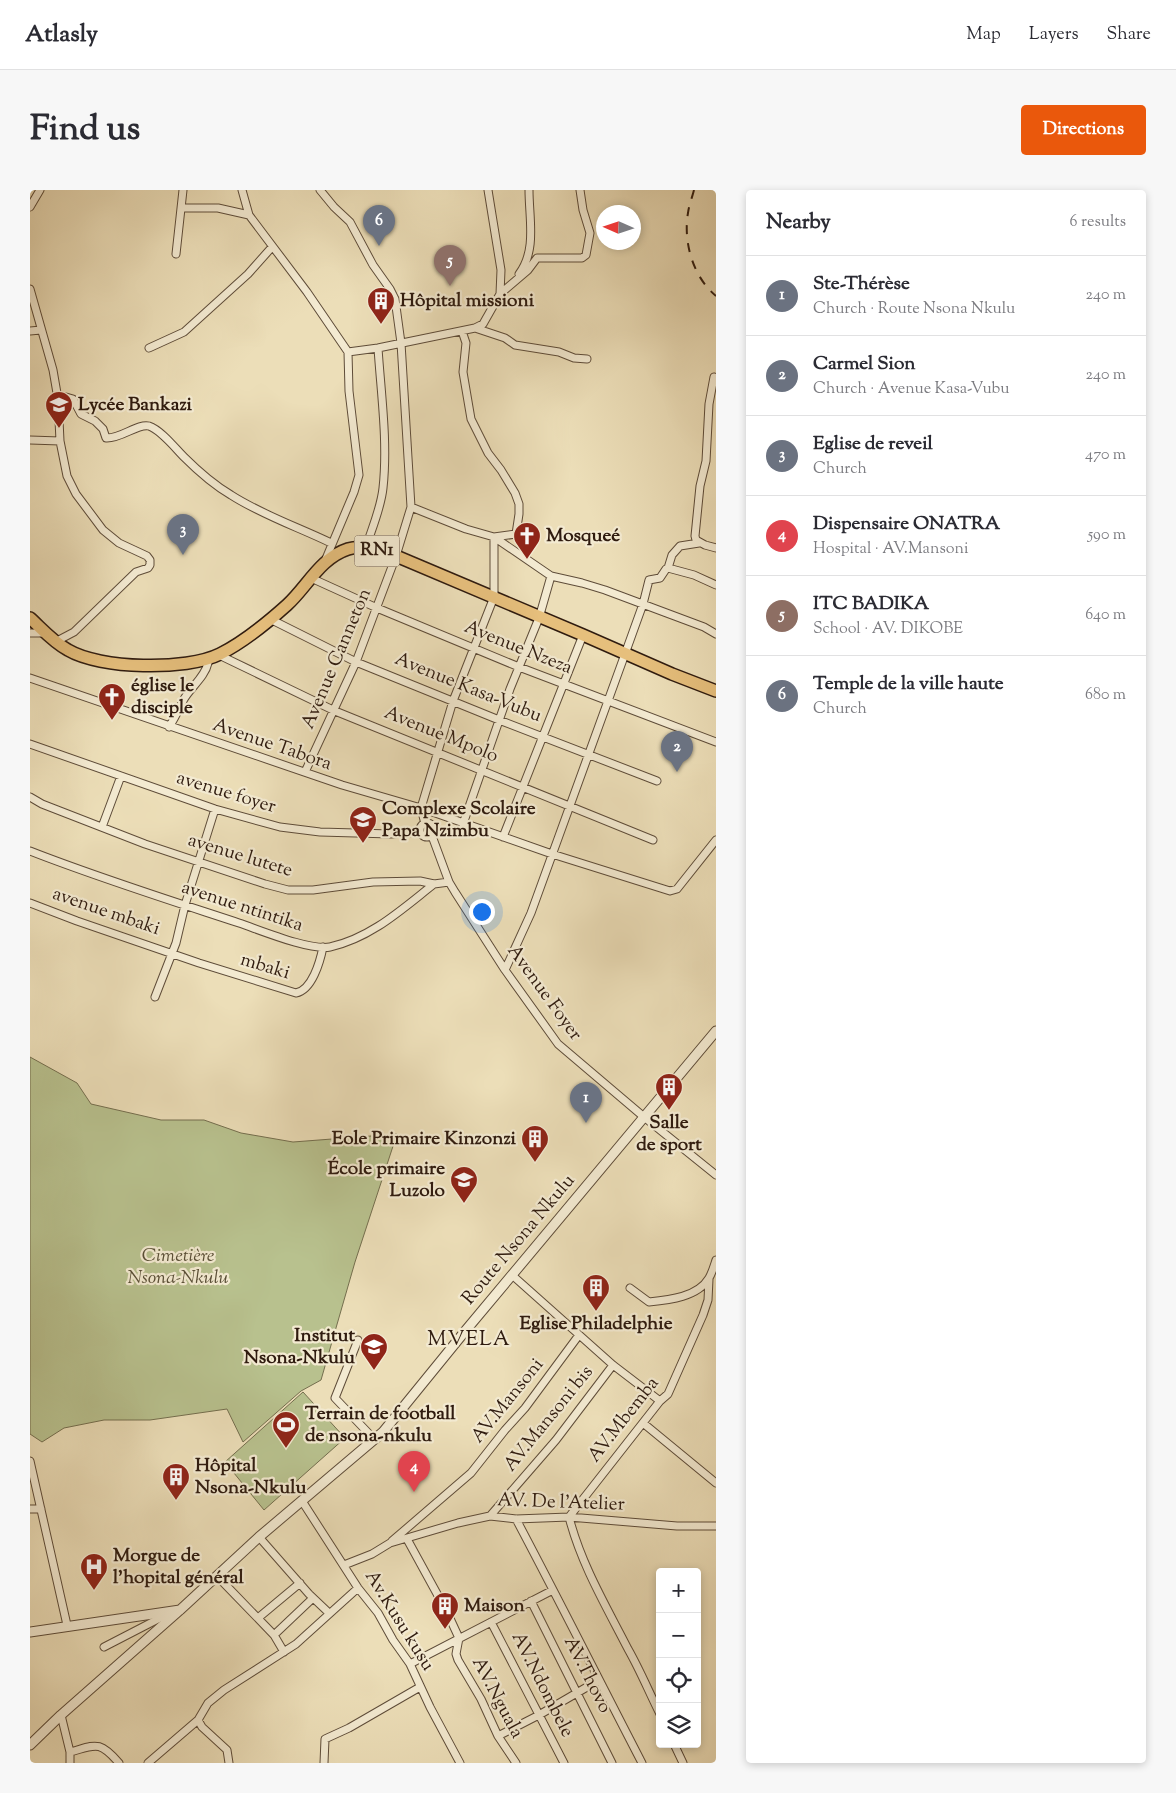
<!DOCTYPE html>
<meta charset="utf-8">
<style>
:root{--surface:#fff;--page:#f7f7f7;--text:#2b2b33;--muted:#7c7c81;--line:#e1e1e2;--accent:#ea580c}
body{margin:0;font-family:"Sorts Mill Goudy",serif;background:var(--page);color:var(--text)}
.controls{position:absolute;right:15px;bottom:15px;display:grid;overflow:hidden;border-radius:5px;box-shadow:0 2px 8px #0003}
.controls button{width:45px;height:45px;display:grid;place-items:center;padding:0;border:0;border-bottom:1px solid var(--line);background:var(--surface);color:var(--text);font:25px sans-serif}
.compass{position:absolute;left:566px;top:15px;width:45px;height:45px;border-radius:50%;background:var(--surface);box-shadow:0 2px 8px #0003;rotate:273deg}
.you{position:absolute;left:451px;top:721px;width:18px;height:18px;margin:-12px;border:4px solid #fff;border-radius:50%;background:#1a73e8;box-shadow:0 0 0 8px #1a73e833}
.badge{display:grid;place-items:center;width:32px;height:32px;border-radius:50%;background:var(--accent);color:#fff;font-size:16px;font-weight:700}
.pin{position:absolute;translate:-50% -41px;filter:drop-shadow(0 1px 2px #0008)}
.pin::after{content:'';position:absolute;top:26px;width:18px;height:15px;background:inherit;clip-path:polygon(0 0,100% 0,50% 100%)}
.list{margin:0;padding:0;list-style:none}
h2{display:flex;justify-content:space-between;align-items:center;height:65px;margin:0;padding:0 20px;font-size:21px}
h2 small{font-size:16px;font-weight:400;color:var(--muted)}
.list li{display:grid;grid-template-columns:32px 1fr auto;gap:15px;align-items:center;box-sizing:border-box;height:80px;padding:0 20px;border-top:1px solid var(--line)}
.list b{display:block;font-size:19px;white-space:nowrap}
.list p{margin:0;font-size:16px;white-space:nowrap;color:var(--muted)}
.list em{font-size:16px;font-style:normal;color:var(--muted)}
.icon{flex:none;width:28px;height:28px;fill:none;stroke:currentColor;stroke-width:2;stroke-linecap:round;stroke-linejoin:round}
.map{position:relative;flex:none;width:686px;height:1573px;overflow:hidden;border-radius:5px}
header{display:flex;align-items:center;gap:30px;box-sizing:border-box;height:70px;padding:0 25px;background:var(--surface);border-bottom:1px solid var(--line)}
header strong{font-size:24px}
nav{display:flex;gap:28px;margin-inline-start:auto;font-size:18px}
.intro{display:flex;align-items:center;justify-content:space-between;box-sizing:border-box;height:120px;padding:0 30px}
h1{margin:0;font-size:35px}
.button{padding:12px 22px;border-radius:5px;background:var(--accent);color:#fff;font-size:18px;font-weight:700}
main{display:flex;gap:30px;padding:0 30px}
aside{flex:1;background:var(--surface);border-radius:5px;box-shadow:0 2px 8px #0003}
.map>svg:first-child{display:block}
.green{fill:#b8c18e;stroke:#746e4e}
.lines{fill:none;stroke-linecap:round;stroke-linejoin:round}
.minor-casing{stroke:#5e4c39;stroke-width:9}
.tertiary-casing{stroke:#5e4c39;stroke-width:11}
.trunk-casing{stroke:#2f1b0f;stroke-width:14}
.minor{stroke:#f3ead1;stroke-width:7}
.tertiary{stroke:#f3ead1;stroke-width:9}
.trunk{stroke:#e6bf7c;stroke-width:11}
.rail{stroke:#2f1b0f;stroke-width:2;stroke-dasharray:9 9;stroke-linecap:butt}
.labels{text-anchor:middle;dominant-baseline:central;stroke-width:4.5;stroke-linejoin:round;paint-order:stroke}
.shield{fill:#f3ead1;stroke:#6a5949;stroke-width:1}
.shield-label{font-size:18px;font-weight:bold;fill:#2f1b0f}
.poi-label{font-size:19px;font-weight:bold;fill:#2f1b0f;stroke:#f3ead1;text-anchor:start}
.street-label{font-size:19px;fill:#2f1b0f;stroke:#f3ead1}
.park-label{font-size:19px;font-style:italic;fill:#584d35;stroke:#f3ead1}
.quarter-label{font-size:21px;letter-spacing:1px;fill:#2f1b0f;stroke:#f3ead1}
</style>
<header>
<strong>Atlasly</strong>
<nav><a>Map</a><a>Layers</a><a>Share</a></nav>
</header>
<div class="intro"><h1>Find us</h1><a class="button">Directions</a></div>
<main>
<div class="map">
<svg width="686" height="1573" viewBox="0 0 686 1573">
<rect width="100%" height="100%" fill="#ecdeb8"/>
<filter id="stains"><feTurbulence type="fractalNoise" baseFrequency=".004" numOctaves="4"/><feColorMatrix values="0 0 0 0 .2 0 0 0 0 .09 0 0 0 0 .02 0 0 0 .5 -.17"/></filter>
<radialGradient id="worn" r=".72"><stop offset=".6" stop-color="#630" stop-opacity="0"/><stop offset="1" stop-color="#630" stop-opacity=".3"/></radialGradient>
<path class="green" d="M0,867L47,893L61,914L131,930H174L211,943L263,952L367,944L325,1072L291,1190L271,1201L213,1252L197,1219L120,1230H74L34,1238L12,1252L0,1244Z
M273,1202L315,1248L234,1320L195,1272Z"/>
<g class="lines">
<defs>
<path id="minor" d="M212,0L219,25L277,102L318,162L319,201L329,285L324,302L295,371
M458,0L471,80L470,104
M0,17L10,0
M152,18H188L219,25
M146,64L153,0
M489,84C507,60 499,29 499,0
M0,99L23,180L28,209L30,251L37,286L46,304L73,340L89,353L117,366L120,370V375L118,378L106,382L44,442L25,452
M445,138L475,148L485,155L529,162L544,168L557,169
M0,141L11,140
M432,141L436,153L433,182L441,229L458,263L471,280L485,303L489,314V324L486,344L464,347V407L423,511L391,618L522,664L640,701L647,699L686,650
M119,158L154,142L218,84L242,57
M318,162L348,158L445,138L453,134L470,104L498,80L507,68H552L556,65L560,43L553,20L550,0
M684,187L679,214L676,271L670,296L665,346L666,350L675,355L686,358
M28,209L36,207L43,209L51,224L65,231L73,239L76,248C91,249 108,233 119,236C131,240 145,258 154,267C168,281 184,295 201,305C232,325 268,337 301,353
M0,250L30,251
M381,317L436,339L464,347L521,386L552,393L575,400L674,437L686,444
M336,357C342,338 351,318 353,298C358,252 351,204 348,158
M638,378L642,365L650,356L669,353
M281,388L347,418L489,477L686,552
M240,429L326,472L469,530L627,591
M0,443H16
M189,465L305,521L623,650
M0,488L312,595L391,618L395,634
M139,537C145,528 149,519 154,509C161,497 175,487 178,473L176,470
M0,554L185,619L250,637L290,642L361,644L390,642
M275,582L326,472L366,366L381,317L371,153L365,109L360,99L343,75L320,32L304,17L290,0
M0,607L12,614L115,654L235,694L258,700H283L343,692L390,691L404,694L419,692
M390 640a7 7 0 1 1 14 0a7 7 0 1 1-14 0Z
M433,634L480,499L509,428L521,386
M72,637L91,586
M402,646L419,692L425,702L475,780L528,854L614,927L686,985
M473,647L553,445
M0,661C69,688 139,710 209,733C230,740 280,761 300,757C341,748 372,719 404,694
M0,713L47,731L169,773L266,803C282,800 290,772 293,757
M475,780L501,723L595,464L613,414L619,390L630,388L636,379L638,378L664,385L686,395
M125,807L146,753L155,715L185,619
M482,1085L583,1175L630,1211
M600,1098L619,1112C639,1110 668,1107 679,1088C682,1083 684,1076 686,1070
M328,1150L305,1208L344,1249
M613,1233L686,1293
M0,1271L37,1435
M272,1311L328,1398L348,1423L363,1450L380,1474L400,1517L430,1573
M0,1319H11
M460,1326L526,1250L583,1175
M486,1329C529,1410 570,1492 612,1573
M229,1347L279,1404L299,1423
M377,1349L417,1422L429,1448L426,1464L428,1470L451,1509L468,1546L486,1573
M362,1351L441,1283L475,1240L495,1218L549,1145
M314,1375L342,1364L360,1353L428,1333L460,1326L486,1329L539,1327L647,1336H686
M187,1386L244,1445L254,1462
M501,1411L582,1573
M228,1428L270,1393
M461,1432L534,1573
M244,1445L283,1408
M74,1457L134,1426L137,1422
M380,1474L523,1400
M630,1524C619,1502 610,1480 598,1459C576,1416 551,1374 539,1327L630,1211L638,1204L673,1125L678,1110L679,1089
M31,1525L40,1562V1573
M168,1530L172,1537L197,1560L199,1573
M468,1546L509,1525L569,1490
M644,1554L653,1573
M40,1562C66,1555 69,1550 89,1573
M118,1573L168,1530L178,1513L194,1500L266,1454L328,1398
M294,1573L295,1549L319,1538L390,1497"/>
<path id="tertiary" d="M0,1442L150,1420
M0,1555L31,1525L150,1420L229,1347L353,1242L436,1140L686,841"/>
<path id="trunk" d="M0,428C12,439 23,452 38,460C70,479 156,481 190,464C214,452 237,433 257,415C277,397 290,368 318,359C334,354 350,362 366,366L553,445L642,484L686,501"/>
</defs>
<use href="#minor" class="minor-casing"/>
<use href="#tertiary" class="tertiary-casing"/>
<use href="#trunk" class="trunk-casing"/>
<use href="#minor" class="minor"/>
<use href="#tertiary" class="tertiary"/>
<use href="#trunk" class="trunk"/>
<path class="rail" d="M664,0C662,8 659,15 658,23C653,52 663,87 686,106"/>
</g>
<defs>
<symbol id="building-pin" viewBox="-11 -11 22 30"><path d="M0 17L-7.5 6A9.5 9.5 0 1 1 7.5 6Z" fill="#8f2418" stroke="#f3ead1"/><path d="M-4-6H4V6H1V3H-1V6H-4ZM-2.5-4.3h1.7v1.8h-1.7ZM.8-4.3h1.7v1.8H.8ZM-2.5-1h1.7V.8h-1.7ZM.8-1h1.7V.8H.8Z" fill="#fff"/></symbol>
<symbol id="school-pin" viewBox="-11 -11 22 30"><path d="M0 17L-7.5 6A9.5 9.5 0 1 1 7.5 6Z" fill="#8f2418" stroke="#f3ead1"/><path d="M0-5L7-2L0 1L-7-2ZM-4 1L0 2.5L4 1V4Q0 6-4 4Z" fill="#fff"/></symbol>
<symbol id="church-pin" viewBox="-11 -11 22 30"><path d="M0 17L-7.5 6A9.5 9.5 0 1 1 7.5 6Z" fill="#8f2418" stroke="#f3ead1"/><path d="M-1.2-6h2.4v3.5h3.3v2.4h-3.3V6h-2.4V-.1h-3.3v-2.4h3.3Z" fill="#fff"/></symbol>
<symbol id="stadium-pin" viewBox="-11 -11 22 30"><path d="M0 17L-7.5 6A9.5 9.5 0 1 1 7.5 6Z" fill="#8f2418" stroke="#f3ead1"/><path d="M0-5a6.5 5 0 1 0 0 10a6.5 5 0 1 0 0-10ZM-3.5-1.8h7v3.6h-7Z" fill="#fff"/></symbol>
<symbol id="hospital-pin" viewBox="-11 -11 22 30"><path d="M0 17L-7.5 6A9.5 9.5 0 1 1 7.5 6Z" fill="#8f2418" stroke="#f3ead1"/><path d="M-5-5h3v3.5h4V-5h3V5h-3V1.5h-4V5h-3Z" fill="#fff"/></symbol>
</defs>
<g fill-rule="evenodd">
<use href="#building-pin" x="335" y="95" width="32" height="43"/>
<use href="#school-pin" x="13" y="199" width="32" height="43"/>
<use href="#church-pin" x="481" y="330" width="32" height="43"/>
<use href="#church-pin" x="66" y="491" width="32" height="43"/>
<use href="#school-pin" x="317" y="614" width="32" height="43"/>
<use href="#building-pin" x="623" y="881" width="32" height="43"/>
<use href="#building-pin" x="489" y="933" width="32" height="43"/>
<use href="#school-pin" x="418" y="974" width="32" height="43"/>
<use href="#building-pin" x="550" y="1082" width="32" height="43"/>
<use href="#school-pin" x="328" y="1141" width="32" height="43"/>
<use href="#stadium-pin" x="240" y="1219" width="32" height="43"/>
<use href="#building-pin" x="130" y="1271" width="32" height="43"/>
<use href="#hospital-pin" x="48" y="1361" width="32" height="43"/>
<use href="#building-pin" x="399" y="1400" width="32" height="43"/>
</g>
<g class="labels">
<rect class="shield" x="324.5" y="345.5" width="45" height="31" rx="4"/>
<g class="shield-label">
<text x="347" y="361">RN1</text>
</g>
<g class="poi-label">
<text x="370" y="111">Hôpital missioni</text>
<text x="48" y="215">Lycée Bankazi</text>
<text x="516" y="346">Mosqueé</text>
<text x="101" y="496">église le<tspan x="101" dy="22">disciple</tspan></text>
<text x="352" y="619">Complexe Scolaire<tspan x="352" dy="22">Papa Nzimbu</tspan></text>
<text x="639" y="933" text-anchor="middle">Salle<tspan x="639" dy="22">de sport</tspan></text>
<text x="486" y="949" text-anchor="end">Eole Primaire Kinzonzi</text>
<text x="415" y="979" text-anchor="end">École primaire<tspan x="415" dy="22">Luzolo</tspan></text>
<text x="566" y="1134" text-anchor="middle">Eglise Philadelphie</text>
<text x="325" y="1146" text-anchor="end">Institut<tspan x="325" dy="22">Nsona-Nkulu</tspan></text>
<text x="275" y="1224">Terrain de football<tspan x="275" dy="22">de nsona-nkulu</tspan></text>
<text x="165" y="1276">Hôpital<tspan x="165" dy="22">Nsona-Nkulu</tspan></text>
<text x="83" y="1366">Morgue de<tspan x="83" dy="22">l'hopital général</tspan></text>
<text x="434" y="1416">Maison</text>
</g>
<g class="street-label">
<text transform="translate(488 458) rotate(22)">Avenue Nzeza</text>
<text transform="translate(307 469) rotate(-67)">Avenue Canneton</text>
<text transform="translate(438 498) rotate(22)">Avenue Kasa-Vubu</text>
<text transform="translate(411 545) rotate(22)">Avenue Mpolo</text>
<text transform="translate(242 555) rotate(19)">Avenue Tabora</text>
<text transform="translate(196 603) rotate(17)">avenue foyer</text>
<text transform="translate(210 666) rotate(17)">avenue lutete</text>
<text transform="translate(212 717) rotate(18)">avenue ntintika</text>
<text transform="translate(76 722) rotate(19)">avenue mbaki</text>
<text transform="translate(235 777) rotate(17)">mbaki</text>
<text transform="translate(514 803) rotate(54)">Avenue Foyer</text>
<text transform="translate(489 1050) rotate(-50)">Route Nsona Nkulu</text>
<text transform="translate(478 1211) rotate(-51)">AV.Mansoni</text>
<text transform="translate(519 1229) rotate(-51)">AV.Mansoni bis</text>
<text transform="translate(594 1230) rotate(-52)">AV.Mbemba</text>
<text transform="translate(531 1313) rotate(2)">AV. De l'Atelier</text>
<text transform="translate(369 1431) rotate(58)">Av.Kusu kusu</text>
<text transform="translate(557 1485) rotate(63)">AV.Thovo</text>
<text transform="translate(512 1495) rotate(63)">AV.Ndombele</text>
<text transform="translate(467 1508) rotate(62)">AV.Nguala</text>
</g>
<g class="park-label">
<text x="148" y="1066">Cimetière<tspan x="148" dy="22">Nsona-Nkulu</tspan></text>
</g>
<g class="quarter-label">
<text x="439" y="1150">MVELA</text>
</g>
</g>
<rect width="100%" height="100%" filter="url(#stains)"/>
<rect width="100%" height="100%" fill="url(#worn)"/>
</svg>
<div class="controls">
<button>+</button>
<button>−</button>
<button><svg class="icon" aria-label="locate" viewBox="0 0 24 24"><circle cx="12" cy="12" r="6"/><path d="M12 2v4M12 18v4M2 12h4M18 12h4"/></svg></button>
<button><svg class="icon" aria-label="layers" viewBox="0 0 24 24"><path d="M12 4l9 5-9 5-9-5zM3 14l9 5 9-5"/></svg></button>
</div>
<svg class="compass" viewBox="-18 -18 36 36"><path d="M0-13l5 13h-10z" fill="#e53935"/><path d="M0 13l5-13h-10z" fill="#7c7c81"/></svg>
<div class="you"></div>
<div class="pin badge" style="left:556px;top:933px;background:#6b7280">1</div>
<div class="pin badge" style="left:647px;top:582px;background:#6b7280">2</div>
<div class="pin badge" style="left:153px;top:365px;background:#6b7280">3</div>
<div class="pin badge" style="left:384px;top:1302px;background:#e0444e">4</div>
<div class="pin badge" style="left:420px;top:96px;background:#8d6e63">5</div>
<div class="pin badge" style="left:349px;top:56px;background:#6b7280">6</div>
</div>
<aside>
<h2>Nearby<small>6 results</small></h2>
<ul class="list">
<li><span class="badge" style="background:#6b7280">1</span><div><b>Ste-Thérèse</b><p>Church · Route Nsona Nkulu</p></div><em>240 m</em></li>
<li><span class="badge" style="background:#6b7280">2</span><div><b>Carmel Sion</b><p>Church · Avenue Kasa-Vubu</p></div><em>240 m</em></li>
<li><span class="badge" style="background:#6b7280">3</span><div><b>Eglise de reveil</b><p>Church</p></div><em>470 m</em></li>
<li><span class="badge" style="background:#e0444e">4</span><div><b>Dispensaire ONATRA</b><p>Hospital · AV.Mansoni</p></div><em>590 m</em></li>
<li><span class="badge" style="background:#8d6e63">5</span><div><b>ITC BADIKA</b><p>School · AV. DIKOBE</p></div><em>640 m</em></li>
<li><span class="badge" style="background:#6b7280">6</span><div><b>Temple de la ville haute</b><p>Church</p></div><em>680 m</em></li>
</ul>
</aside>
</main>
